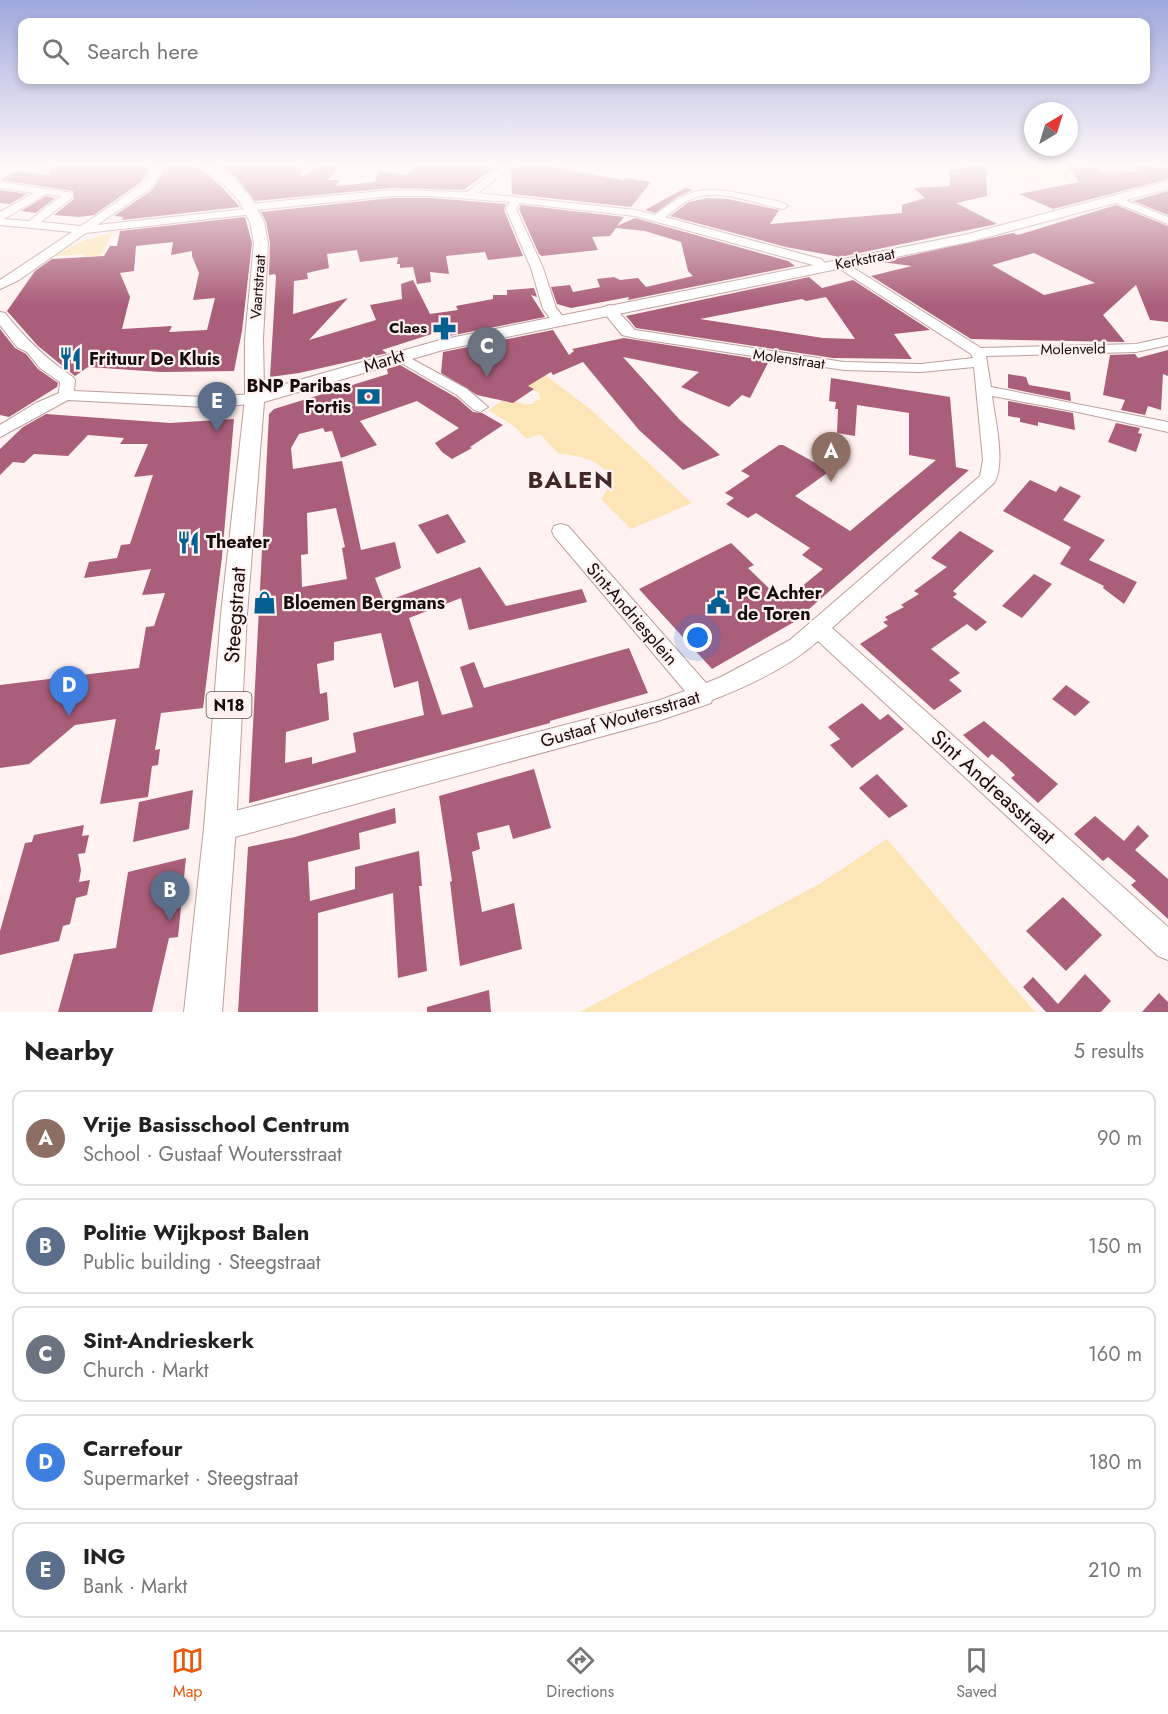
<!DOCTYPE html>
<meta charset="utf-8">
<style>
:root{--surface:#fff;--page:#f2f2f2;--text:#222;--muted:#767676;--line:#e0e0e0;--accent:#ea580c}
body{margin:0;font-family:Jost,sans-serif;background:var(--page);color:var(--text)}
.compass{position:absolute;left:1024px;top:102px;width:54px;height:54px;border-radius:50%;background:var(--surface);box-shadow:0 3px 9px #0003;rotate:38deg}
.you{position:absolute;left:698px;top:638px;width:21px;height:21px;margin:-15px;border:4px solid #fff;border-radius:50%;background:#1a73e8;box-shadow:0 0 0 9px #1a73e833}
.badge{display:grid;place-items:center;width:39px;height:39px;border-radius:50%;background:var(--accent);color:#fff;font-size:20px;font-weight:700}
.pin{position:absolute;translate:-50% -50px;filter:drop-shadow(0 2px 3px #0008)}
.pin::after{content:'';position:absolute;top:32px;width:21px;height:18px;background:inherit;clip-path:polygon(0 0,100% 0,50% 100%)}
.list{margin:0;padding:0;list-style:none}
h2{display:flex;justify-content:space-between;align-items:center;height:78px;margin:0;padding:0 24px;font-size:26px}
h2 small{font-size:20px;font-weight:400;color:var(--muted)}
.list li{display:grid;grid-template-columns:39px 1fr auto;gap:18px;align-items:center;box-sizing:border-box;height:96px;margin:0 12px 12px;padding:0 12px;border:2px solid var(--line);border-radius:12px}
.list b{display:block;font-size:22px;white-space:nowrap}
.list p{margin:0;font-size:20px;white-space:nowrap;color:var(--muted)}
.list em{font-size:20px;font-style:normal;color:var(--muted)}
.icon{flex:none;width:33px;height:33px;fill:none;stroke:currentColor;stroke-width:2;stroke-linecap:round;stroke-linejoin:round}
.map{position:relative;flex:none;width:1168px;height:1012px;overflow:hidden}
.search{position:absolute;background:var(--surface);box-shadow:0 3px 9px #0003;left:18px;right:18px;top:18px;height:66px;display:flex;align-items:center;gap:15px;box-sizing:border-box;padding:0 21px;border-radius:12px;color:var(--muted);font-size:22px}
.sheet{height:618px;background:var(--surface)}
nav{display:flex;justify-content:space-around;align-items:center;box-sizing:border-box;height:84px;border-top:2px solid var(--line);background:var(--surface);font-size:16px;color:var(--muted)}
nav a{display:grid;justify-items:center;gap:3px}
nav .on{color:var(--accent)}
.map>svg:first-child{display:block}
.green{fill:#fce6b7}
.building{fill:#a95e79;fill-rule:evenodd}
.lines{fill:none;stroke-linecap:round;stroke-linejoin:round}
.minor-casing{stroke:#bd9f9b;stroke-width:2}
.major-casing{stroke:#bd9f9b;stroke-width:2}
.minor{fill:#fff;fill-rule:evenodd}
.major{fill:#fff;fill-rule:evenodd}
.labels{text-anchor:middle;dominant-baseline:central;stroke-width:4.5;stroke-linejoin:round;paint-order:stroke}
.far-street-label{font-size:15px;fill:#170d0c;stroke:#fff2f0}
.far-poi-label{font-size:15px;font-weight:bold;fill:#170d0c;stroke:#fff2f0;text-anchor:end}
.shield{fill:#fff2f0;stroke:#5d5250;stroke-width:1.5}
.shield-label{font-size:16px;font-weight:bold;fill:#170d0c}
.poi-label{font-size:18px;font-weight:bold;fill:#170d0c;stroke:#fff2f0;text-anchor:start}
.street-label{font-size:18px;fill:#170d0c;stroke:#fff2f0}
.near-street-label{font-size:21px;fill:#170d0c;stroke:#fff2f0}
.district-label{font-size:24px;font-weight:bold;letter-spacing:1.5px;fill:#402926;stroke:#fff2f0}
</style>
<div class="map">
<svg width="1168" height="1012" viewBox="0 0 1168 1012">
<rect width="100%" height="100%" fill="#fff2f0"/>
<path class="green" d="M999,164H1062L1071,178L1053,179L1032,184L1000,171Z
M113,232L101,255L83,257L84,254L55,256L82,241Z
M545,375L589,408L692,503L631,529L601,499C626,467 584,455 559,454L540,434L526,439L514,426L488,410L510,396L515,401L522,403L521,404H534L533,402L541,399L538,395L540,393L526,387Z
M887,839L1035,1012H580L821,883Z"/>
<path class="building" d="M49,164H153L141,182L94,215L79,217L54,215L74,199L73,191L0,180L16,171L49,175Z
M168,164H195L222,187L240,207L122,220L123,217L114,216L152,190Z
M215,164H300L301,177L323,164H342L328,180H339L336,186L375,182L378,171L406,175L415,166L500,164L463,190L391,188L255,201L236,177Z
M517,164H549L567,170L623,180L626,178L651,182L631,207L512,194L511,170Z
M961,164H986L987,196L956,203L997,224L840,257L786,247L670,216L689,202L707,198L728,199L779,210L770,224L902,213V205L925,198L914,188L950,186V169H962Z
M1132,164L1162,168L1168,166V179L1053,209L1019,194L1079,182L1067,166L1097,168L1100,171L1138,172Z
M685,188L693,190L679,196L655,213L645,210Z
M0,190L27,194L10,204L0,203Z
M1168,191V215L1133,201Z
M46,196L55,198L36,213L21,211Z
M391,198H431L506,204L504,210L523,256L488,260L485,252L446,256L449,274L430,272L431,282L417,284L413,267L400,268V264H397L398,257L360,262L357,250L327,254L329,268L307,273L308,279L294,281L293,314L348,298L309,340L376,320L370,305L402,299L401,284L413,280L430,314L458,310L456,306L493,299V295H507V290L534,288L537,297L531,295L545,317L444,337V330L382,350L387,353L383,354L299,373L270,377L276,277L275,274L269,275L270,243L266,222L261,212Z
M521,205L624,217L617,226L635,218L788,261L795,266L628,300L629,297L571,308L557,304L551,287L570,285L573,292L600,287L597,279L614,277L620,280L638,278L646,287L693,276L688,271L681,242L645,231L616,228L610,236L592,237L598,250L542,256L539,254L519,209Z
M1116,205L1168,226V322L1150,320L1136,285L1103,315L1125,342L971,339L871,276L912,266L881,262L1013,233L1018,235ZM1034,253L1095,283L1044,295L992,265Z
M245,217L252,243L242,331L234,371L161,372L88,367L75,376L38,346L7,311L35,271L52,259L104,256L110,246H117L120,231ZM173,242L171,255L192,251V256L199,273L193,300L215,298L207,330L169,332L172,326L122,329L130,297L120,273L134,271L136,246Z
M809,277L822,288L853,280L930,330L894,334L912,359L833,358L636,328L626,316ZM826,297L855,339L823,338L700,319L802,299L806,301Z
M0,329L15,348L26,354L38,369L58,383L57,387L9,417L0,415Z
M553,330L569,355L574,351L572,349L624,338L769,361L750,398L742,395L729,407L681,387L699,372L623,357L680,420L720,455L683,470L639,430L583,362L553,375L551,372L528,386L534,389L513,403L477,395L441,373L443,352Z
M1168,350V376L1163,374L1161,410L1148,406L1145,415L1121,410L1125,400L1103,395L1110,355L1135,354L1138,358Z
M400,365L457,398L473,412L482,413L503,425L470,447L472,448L452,459L442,452L435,443L459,428L417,401L360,421L377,445L341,458L332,431L325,432L323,428L299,434L291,448L293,469L342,461L361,550L395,542L401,568L375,578L384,602L480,567L506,606L582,589L587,602L469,630L461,598L409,618L442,715L473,707L460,667L474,662L484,688L629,648L648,693L550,721V723L249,803L269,414L274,409L388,374L387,369ZM336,508L345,547L342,548L347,579L302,587L301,555L308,554L307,513ZM381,633L394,688L418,681L424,715L353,733L356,752L312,764V757L285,763L286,732L329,720L327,692L320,694L317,664L334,660V642Z
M1008,374L1026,377L1029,385L1070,392L1071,401L1008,388Z
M831,378L950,397L956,467L969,470L794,622L712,669L639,589L731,543L754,565L748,568L783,602L823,569L802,555L810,548L756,513L748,518L726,504L734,498L725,493L750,476L741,471L779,445H783L830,471L795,496L850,531L936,460L909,455V413L857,405L855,436L837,433L838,409H835L836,402L829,401Z
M1008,401L1073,413L1075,430L1038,422V426L1020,422V418L1008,416Z
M46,414L170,423L234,419L222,557L203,708L161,713L155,750L160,749L158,765L152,766L148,797L100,804L116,719L75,725L29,764L0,768V685L139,668L146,627L154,626L165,593L142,595L151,569L84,578L89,562L117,558L121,545L130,544L153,475L134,477L148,444H120L124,438L88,435L68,456L34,454L24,463L13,462L0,475V449L23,427Z
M1116,423L1140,428L1138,433L1142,434L1136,452L1108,442Z
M1030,480L1056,492L1060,486L1081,496L1063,520L1105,540L1089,560L1137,582L1124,604L1103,588L1104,586L1060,564L1071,547L1003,511Z
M448,514L466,542L437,554L418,525Z
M960,531L994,551L953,591L957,594L953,597L987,622L976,631L967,624L931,649L960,673L949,680L962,691L934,710L860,644L888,626L883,622L888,620L885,617L904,607L901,605L919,594L914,591L947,567L931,558Z
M1034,574L1052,584L1022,618L1002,606Z
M1066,685L1090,702L1075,716L1052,699Z
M862,703L880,720L888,714L904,729L852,768L830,745L840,739L828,727Z
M984,721L1058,784L1038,803L1011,778L1015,775L1004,764L992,754L988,758L963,735Z
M534,769L551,828L513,839L509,825L477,833L480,849L472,852L482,912L514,903L522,949L460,966L450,882L452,881L439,796Z
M877,774L908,806L889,818L859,788Z
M193,790L189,829L133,842L139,802Z
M395,808L396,823L359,833L360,849L308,862L310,901L355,889V867L419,851L422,886H419L427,971L398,978L393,893L318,913V1012H238L248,847L295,837Z
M1095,816L1124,841L1138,825L1149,836L1135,850L1168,879V919L1131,885L1136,881L1108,857L1103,861L1074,834Z
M84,825L82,836L89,835L85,853L78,854L81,870L79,882L90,880L87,895L76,898L70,924L63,926L59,941L0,955V931L25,843L32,842L34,835Z
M186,858L178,937L169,938L152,1012H58L74,954L116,948L128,872Z
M1063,897L1102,935L1066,971L1026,931Z
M1085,974L1111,1001L1101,1012H1046L1023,987L1033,977L1058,1004Z
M489,990L491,1012H427V1007Z
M1159,993L1168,1002V1012H1142Z"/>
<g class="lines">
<defs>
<path id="minor" d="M156,164H166L151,188L97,225L246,209V205L250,204L391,190L467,192L504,164H515L478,193L636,210L655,215C694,184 709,186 757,197C767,199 781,200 788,206L783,209C757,204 723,190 697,197C685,200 675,210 665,217L821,259L829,267L823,271L813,265L635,216L520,203L516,209L543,268L556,308L565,319L558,323L553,322L543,309L531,268L506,209L510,202L431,196H391L257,210V213L253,214L86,233L19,280L0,289V280L72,232L0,225V212L34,193L0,188V182L73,193V197L41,222L81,226L143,184ZM46,194L61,196L29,221L4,219Z
M916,164H946C939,169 923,169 916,164Z
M1115,196L1168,217V224L1111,201L1110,199Z
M841,260L981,348L1136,344L1168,337V345L1136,352L986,356L991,387L1168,422V432L1078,412L992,396C995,419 1006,464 994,483L832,628L1168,927V960L1158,956L818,641C789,667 748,686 712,700L711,703L658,721L220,841L211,837L207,828L211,819L220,815L657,701L685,691L554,536L552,531L554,526L561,524L568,526L706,683L721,677L790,640L980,476L983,460L974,367L921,372L844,370L635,338L622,335L601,309L608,305L613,306L635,330L844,362L921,364L973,358L971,354L837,267V261Z
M0,312L5,313C25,338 46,359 73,377L75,380L74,391L205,397L255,394L263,399L255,404L205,407L68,400L0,437V425L36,403L59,393L60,382L40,368L27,352L17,347L0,325Z
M399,352L467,389L488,407L480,412L474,410L457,395L394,359L392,356Z"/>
<path id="major" d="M197,164H211L234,179L250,196L264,222L268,243L263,339L264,390L440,340L968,234L1168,181V189L969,242L443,350L264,402L247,614L236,828L222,1012H184L204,828L221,614L245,399V339L254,243L250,222L239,201L224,185Z"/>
</defs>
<use href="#minor" class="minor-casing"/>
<use href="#major" class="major-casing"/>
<use href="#minor" class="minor"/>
<use href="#major" class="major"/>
</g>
<linearGradient id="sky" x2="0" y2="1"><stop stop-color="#9fa8dd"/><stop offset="0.54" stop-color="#fff9f8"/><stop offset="1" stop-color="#fff9f8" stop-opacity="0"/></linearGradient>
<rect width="1168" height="306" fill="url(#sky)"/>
<defs>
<symbol id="pharmacy-bare" viewBox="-9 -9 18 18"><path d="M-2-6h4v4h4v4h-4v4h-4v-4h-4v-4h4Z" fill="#056091" stroke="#fff2f0" stroke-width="2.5" paint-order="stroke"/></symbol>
<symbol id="restaurant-bare" viewBox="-9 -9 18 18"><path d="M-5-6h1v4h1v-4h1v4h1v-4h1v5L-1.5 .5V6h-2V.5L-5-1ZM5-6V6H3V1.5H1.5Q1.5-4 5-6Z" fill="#056091" stroke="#fff2f0" stroke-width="2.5" paint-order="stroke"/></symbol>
<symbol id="bank-bare" viewBox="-9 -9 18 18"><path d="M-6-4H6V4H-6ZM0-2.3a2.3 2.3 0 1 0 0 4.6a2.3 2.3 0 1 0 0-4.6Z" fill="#056091" stroke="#fff2f0" stroke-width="2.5" paint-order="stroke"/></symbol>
<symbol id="shop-bare" viewBox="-9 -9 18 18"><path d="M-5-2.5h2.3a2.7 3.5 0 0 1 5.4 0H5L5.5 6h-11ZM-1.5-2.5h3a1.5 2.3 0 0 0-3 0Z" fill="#056091" stroke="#fff2f0" stroke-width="2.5" paint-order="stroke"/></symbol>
<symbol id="civic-bare" viewBox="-9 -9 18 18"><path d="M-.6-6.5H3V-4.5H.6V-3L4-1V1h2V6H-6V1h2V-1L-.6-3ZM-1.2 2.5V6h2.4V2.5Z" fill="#056091" stroke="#fff2f0" stroke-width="2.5" paint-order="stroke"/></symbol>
</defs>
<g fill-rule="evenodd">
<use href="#pharmacy-bare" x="428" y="312" width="33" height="33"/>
<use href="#restaurant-bare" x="54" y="342" width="33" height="33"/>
<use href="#bank-bare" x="352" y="380" width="33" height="33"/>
<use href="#restaurant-bare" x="172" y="526" width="33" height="33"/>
<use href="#shop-bare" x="248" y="586" width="33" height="33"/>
<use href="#civic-bare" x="702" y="586" width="33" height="33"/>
</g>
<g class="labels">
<g class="far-street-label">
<text transform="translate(865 259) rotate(-11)">Kerkstraat</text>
<text transform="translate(258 287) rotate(-86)">Vaartstraat</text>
<text transform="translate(1073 349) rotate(-1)">Molenveld</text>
<text transform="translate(789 359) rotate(8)">Molenstraat</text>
</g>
<g class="far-poi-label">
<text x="427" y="328">Claes</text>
</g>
<rect class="shield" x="206.5" y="692" width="45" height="26" rx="4.5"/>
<g class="shield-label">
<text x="229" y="705">N18</text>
</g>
<g class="poi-label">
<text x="89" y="359">Frituur De Kluis</text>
<text x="351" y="386" text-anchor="end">BNP Paribas<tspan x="351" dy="21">Fortis</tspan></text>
<text x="206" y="542">Theater</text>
<text x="737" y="593">PC Achter<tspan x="737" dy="21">de Toren</tspan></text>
<text x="283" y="603">Bloemen Bergmans</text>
</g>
<g class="street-label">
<text transform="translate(384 361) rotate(-17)">Markt</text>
<text transform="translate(632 614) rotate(49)">Sint-Andriesplein</text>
<text transform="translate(620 719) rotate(-16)">Gustaaf Woutersstraat</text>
</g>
<g class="near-street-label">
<text transform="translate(235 615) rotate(-86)">Steegstraat</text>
<text transform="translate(993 787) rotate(42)">Sint Andreasstraat</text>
</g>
<g class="district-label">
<text x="571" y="479">BALEN</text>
</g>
</g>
</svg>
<svg class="compass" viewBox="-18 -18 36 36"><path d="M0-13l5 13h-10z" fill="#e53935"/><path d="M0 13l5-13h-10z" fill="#767676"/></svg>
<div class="you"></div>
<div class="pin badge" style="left:831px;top:482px;background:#8d6e63">A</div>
<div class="pin badge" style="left:170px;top:921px;background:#5c6f8a">B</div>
<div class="pin badge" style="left:487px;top:377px;background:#6b7280">C</div>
<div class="pin badge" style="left:69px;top:716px;background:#3f7fe0">D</div>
<div class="pin badge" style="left:217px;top:432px;background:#5c6f8a">E</div>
<div class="search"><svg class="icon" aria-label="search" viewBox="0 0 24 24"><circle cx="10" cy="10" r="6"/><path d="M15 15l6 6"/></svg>Search here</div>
</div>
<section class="sheet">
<h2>Nearby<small>5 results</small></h2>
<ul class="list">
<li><span class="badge" style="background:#8d6e63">A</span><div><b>Vrije Basisschool Centrum</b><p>School · Gustaaf Woutersstraat</p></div><em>90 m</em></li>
<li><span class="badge" style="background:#5c6f8a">B</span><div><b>Politie Wijkpost Balen</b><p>Public building · Steegstraat</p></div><em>150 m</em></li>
<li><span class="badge" style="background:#6b7280">C</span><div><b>Sint-Andrieskerk</b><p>Church · Markt</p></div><em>160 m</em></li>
<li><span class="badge" style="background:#3f7fe0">D</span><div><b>Carrefour</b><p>Supermarket · Steegstraat</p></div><em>180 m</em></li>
<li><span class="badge" style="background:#5c6f8a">E</span><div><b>ING</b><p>Bank · Markt</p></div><em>210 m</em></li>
</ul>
</section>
<nav>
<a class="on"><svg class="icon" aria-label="map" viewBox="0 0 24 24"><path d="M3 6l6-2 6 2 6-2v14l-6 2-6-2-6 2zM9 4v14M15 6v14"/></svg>Map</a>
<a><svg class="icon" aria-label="directions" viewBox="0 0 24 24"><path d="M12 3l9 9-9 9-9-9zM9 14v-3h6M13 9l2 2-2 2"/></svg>Directions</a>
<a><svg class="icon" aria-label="saved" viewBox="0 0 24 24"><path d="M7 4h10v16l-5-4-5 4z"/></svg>Saved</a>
</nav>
